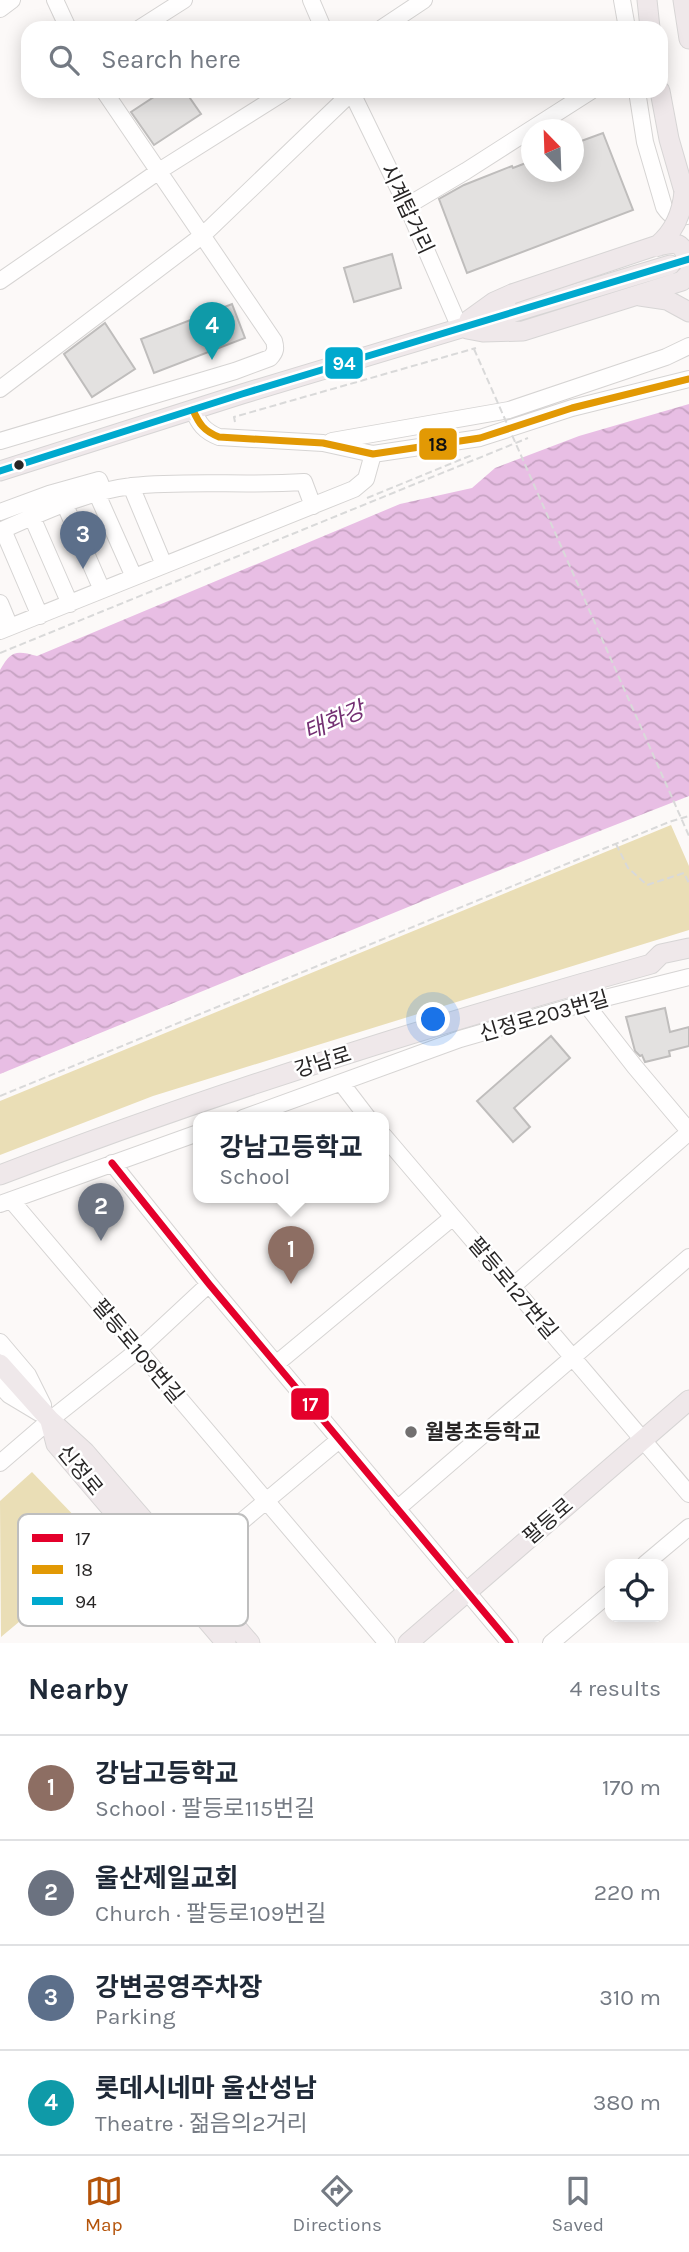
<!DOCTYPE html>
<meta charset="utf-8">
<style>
:root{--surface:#fff;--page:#f2f2f3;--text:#1f2937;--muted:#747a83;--line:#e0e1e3;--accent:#b45309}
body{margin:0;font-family:Karla,"Noto Sans KR",sans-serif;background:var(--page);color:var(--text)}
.controls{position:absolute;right:21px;bottom:21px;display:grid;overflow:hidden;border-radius:14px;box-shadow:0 4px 18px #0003}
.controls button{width:63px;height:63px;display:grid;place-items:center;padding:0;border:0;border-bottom:2px solid var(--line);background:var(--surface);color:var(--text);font:35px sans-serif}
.compass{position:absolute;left:521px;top:119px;width:63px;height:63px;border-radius:50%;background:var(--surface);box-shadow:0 4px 18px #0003;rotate:337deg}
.you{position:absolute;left:434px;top:1020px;width:24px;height:24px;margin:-18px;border:5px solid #fff;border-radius:50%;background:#1a73e8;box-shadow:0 0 0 10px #1a73e833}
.badge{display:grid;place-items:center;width:46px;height:46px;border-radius:50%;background:var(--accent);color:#fff;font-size:23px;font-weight:700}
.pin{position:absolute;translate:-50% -58px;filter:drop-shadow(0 2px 4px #0008)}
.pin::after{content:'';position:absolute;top:37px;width:24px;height:21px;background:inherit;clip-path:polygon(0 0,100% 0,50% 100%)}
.popup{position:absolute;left:193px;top:1112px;width:196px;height:91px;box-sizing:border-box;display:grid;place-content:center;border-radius:14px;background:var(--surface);filter:drop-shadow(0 2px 5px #0005);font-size:23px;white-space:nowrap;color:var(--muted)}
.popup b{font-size:26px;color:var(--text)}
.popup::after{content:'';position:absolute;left:50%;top:100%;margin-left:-14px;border:14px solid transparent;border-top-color:var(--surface)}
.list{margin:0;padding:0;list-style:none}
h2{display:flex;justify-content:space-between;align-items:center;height:91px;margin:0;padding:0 28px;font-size:30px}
h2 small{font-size:23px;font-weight:400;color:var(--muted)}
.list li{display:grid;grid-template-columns:46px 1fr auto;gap:21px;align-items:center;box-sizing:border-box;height:105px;padding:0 28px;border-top:2px solid var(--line)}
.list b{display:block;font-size:26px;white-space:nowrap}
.list p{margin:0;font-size:23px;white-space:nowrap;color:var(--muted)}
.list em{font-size:23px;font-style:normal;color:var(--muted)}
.icon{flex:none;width:38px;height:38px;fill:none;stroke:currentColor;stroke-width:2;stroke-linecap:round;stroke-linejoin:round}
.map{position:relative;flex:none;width:689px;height:1643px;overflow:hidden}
.search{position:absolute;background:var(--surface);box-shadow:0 4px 18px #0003;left:21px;right:21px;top:21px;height:77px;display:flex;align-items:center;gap:18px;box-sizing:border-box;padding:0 24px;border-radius:21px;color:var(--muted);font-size:26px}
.sheet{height:511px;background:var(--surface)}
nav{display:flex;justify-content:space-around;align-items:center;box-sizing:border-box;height:98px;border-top:2px solid var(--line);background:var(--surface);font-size:19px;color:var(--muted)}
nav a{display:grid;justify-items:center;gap:4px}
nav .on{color:var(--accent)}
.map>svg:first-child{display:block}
.green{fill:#eadeb6}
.water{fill:url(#water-waves)}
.building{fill:#e3e1e0;stroke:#bfbdbc;stroke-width:2}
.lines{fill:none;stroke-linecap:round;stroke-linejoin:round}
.minor-casing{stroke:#d6d4d3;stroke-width:18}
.major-casing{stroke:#d7d5d5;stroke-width:21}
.path{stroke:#d9d9d9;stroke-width:2;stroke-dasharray:7 3.5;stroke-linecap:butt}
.minor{stroke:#fffefe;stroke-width:16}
.major{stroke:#efe8ea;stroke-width:19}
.major-bridge-casing{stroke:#d7d5d5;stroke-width:21;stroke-linecap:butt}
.path-bridge{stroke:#d9d9d9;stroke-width:2;stroke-dasharray:7 3.5;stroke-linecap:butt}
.major-bridge{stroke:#efe8ea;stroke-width:19}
.bus-1-casing{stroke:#fff;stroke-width:12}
.bus-2-casing{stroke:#fff;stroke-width:12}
.bus-3-casing{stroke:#fff;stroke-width:12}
.bus-1{stroke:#e4002b;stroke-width:7}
.bus-2{stroke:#e29904;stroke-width:7}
.bus-3{stroke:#00a9ce;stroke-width:7}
.bus-dot{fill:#282626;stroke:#fff;stroke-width:2.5}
.poi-dot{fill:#727070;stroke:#fff;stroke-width:2.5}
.labels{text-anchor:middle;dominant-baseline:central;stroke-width:5;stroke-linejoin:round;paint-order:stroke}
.street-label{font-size:21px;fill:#282626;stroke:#fff}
.poi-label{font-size:21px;font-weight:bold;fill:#282626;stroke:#fff;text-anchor:start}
.water-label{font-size:23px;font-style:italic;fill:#743073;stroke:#fff}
.key{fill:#fff;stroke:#bebebe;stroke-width:2}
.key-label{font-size:19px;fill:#282626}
.line-badge{stroke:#fff;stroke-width:2.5}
.badge-label{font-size:19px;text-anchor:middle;font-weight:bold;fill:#fff}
.pale-badge-label{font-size:19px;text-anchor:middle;font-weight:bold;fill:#111}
</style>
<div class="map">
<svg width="689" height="1643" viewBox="0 0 689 1643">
<defs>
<pattern id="water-waves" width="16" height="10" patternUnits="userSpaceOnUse" patternTransform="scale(1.75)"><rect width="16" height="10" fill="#e8bee4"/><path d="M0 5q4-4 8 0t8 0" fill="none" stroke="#c7a3c3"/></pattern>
</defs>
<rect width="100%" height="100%" fill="#fcf9f8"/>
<path class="green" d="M671,825L689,866V930L153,1096L0,1155V1101Z
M32,1472L106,1549L1,1637L0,1501Z"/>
<path class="water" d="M689,404V796L462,885L0,1074V670C11,651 15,650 37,656L400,504L472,488L495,468L579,436Z"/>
<path class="building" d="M163,91H185L201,114L154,145L131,112Z
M603,133L633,210L467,273L439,199L464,185L512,166L513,168L531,161V172H573V144Z
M392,254L401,288L354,302L344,268Z
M232,304L245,338L154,373L141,339Z
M105,323L135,369L92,397L64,354Z
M665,1008L670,1032L689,1027V1046L669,1051L670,1056L645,1062L642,1055L640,1056L635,1051L626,1017Z
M551,1036L570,1058L514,1108L530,1127L513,1142L477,1101Z"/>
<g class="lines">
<defs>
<path id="minor" d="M55,0L68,28
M311,0L323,28
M622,0L627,28
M0,9L12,0
M140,28L184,0
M382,28L424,0
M351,91L407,206L460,328
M637,91L645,142L664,207C671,217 675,219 687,216
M407,206L466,171L591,91
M0,281L159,171L286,91
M0,389L203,235L351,93
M193,410C199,424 204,431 219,437L323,443L373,454L480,438L572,408L689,379
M0,441L235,371L270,358C276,352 276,348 274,341L104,91
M332,441L509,410L666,357L689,346
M131,486L164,565
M97,494L134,577
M65,505L102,590
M0,512L49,494L99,480L104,492
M32,517L70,604
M3,530L40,616
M0,531C41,513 87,491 132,486C189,480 247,486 304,482L313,506
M0,603L10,627
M0,631L354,489L366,479L373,454
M585,1003L635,1067L689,1131
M342,1084L368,1118
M243,1118L460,1039L585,1003L689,977
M384,1136L689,1494
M112,1163L209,1284L510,1643
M11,1200L387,1643
M0,1204L198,1133
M512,1287L689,1132
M0,1342L28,1375L43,1405
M276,1364L453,1217
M0,1385L9,1395L39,1413
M0,1463L50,1420L137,1351L209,1284
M397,1509L689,1257
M645,1564L689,1527
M186,1568L339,1440
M551,1643L610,1593"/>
<path id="major" d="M647,0L650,28
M683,0L689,39
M660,91L669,139L688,205
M640,296L667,300L689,312
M469,320L494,302L512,294
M467,329L483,332L523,331L682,281L689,274
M0,471L242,394L670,265
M0,1175C213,1093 431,1025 651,964L661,954L689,948
M0,1364L50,1420L85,1452L250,1643
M50,1421L56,1444L226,1643
M408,1643L689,1400"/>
</defs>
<use href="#minor" class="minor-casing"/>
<use href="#major" class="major-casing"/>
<path class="path" d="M235,422L234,417L476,348
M367,498L472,455
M0,653L528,438
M616,844L628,868L647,885L684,873L689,883
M0,1096L669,822L689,816"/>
<use href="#minor" class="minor"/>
<use href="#major" class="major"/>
<defs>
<path id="major-bridge" d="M655,247C678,241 682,241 689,264
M512,294L658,245C675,231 682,213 684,192"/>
</defs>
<use href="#major-bridge" class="major-bridge-casing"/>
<path class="path-bridge" d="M474,349L689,836"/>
<use href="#major-bridge" class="major-bridge"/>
<defs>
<path id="bus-1" d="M112,1163L209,1284L510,1643"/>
<path id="bus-2" d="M193,410C199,424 204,431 219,437L323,443L373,454L480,438L572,408L689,379"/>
<path id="bus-3" d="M0,471L242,394L689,259"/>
</defs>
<use href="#bus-1" class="bus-1-casing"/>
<use href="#bus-2" class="bus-2-casing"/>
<use href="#bus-3" class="bus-3-casing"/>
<use href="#bus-1" class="bus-1"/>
<use href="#bus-2" class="bus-2"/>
<use href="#bus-3" class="bus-3"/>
</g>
<circle class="bus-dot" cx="19" cy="465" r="6"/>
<circle class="poi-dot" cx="411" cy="1432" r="7"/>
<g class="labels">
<g class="street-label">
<text transform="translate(407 209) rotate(65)">시계탑거리</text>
<text transform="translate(544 1016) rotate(-16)">신정로203번길</text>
<text transform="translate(323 1062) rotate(-17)">강남로</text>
<text transform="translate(513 1288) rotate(50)">팔등로127번길</text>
<text transform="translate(138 1351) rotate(50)">팔등로109번길</text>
<text transform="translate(80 1470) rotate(51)">신정로</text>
<text transform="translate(548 1521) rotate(-41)">팔등로</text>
</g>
<g class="poi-label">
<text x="425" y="1432">월봉초등학교</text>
</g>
<g class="water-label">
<text transform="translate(334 721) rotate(-23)">태화강</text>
</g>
</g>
<rect x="18" y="1514" width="230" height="112" rx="10" class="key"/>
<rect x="32" y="1534" width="31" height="8" fill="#e4002b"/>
<rect x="32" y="1565" width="31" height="9" fill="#e29904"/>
<rect x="32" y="1597" width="31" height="8" fill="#00a9ce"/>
<g class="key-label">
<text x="75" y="1545">17</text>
<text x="75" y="1576">18</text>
<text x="75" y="1608">94</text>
</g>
<g class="line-badge">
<rect x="324" y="346" width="40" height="34" rx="7" fill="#00a9ce"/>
<rect x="418" y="427" width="40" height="34" rx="7" fill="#e29904"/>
<rect x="290" y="1387" width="40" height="34" rx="7" fill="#e4002b"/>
</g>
<g class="badge-label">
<text x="344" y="370">94</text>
<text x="310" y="1411">17</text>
</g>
<g class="pale-badge-label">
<text x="438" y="451">18</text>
</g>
</svg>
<div class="controls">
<button><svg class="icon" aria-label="locate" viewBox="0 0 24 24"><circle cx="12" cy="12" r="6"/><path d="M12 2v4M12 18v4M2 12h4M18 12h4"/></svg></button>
</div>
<svg class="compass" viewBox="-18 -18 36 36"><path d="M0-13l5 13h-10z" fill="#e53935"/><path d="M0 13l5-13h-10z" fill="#747a83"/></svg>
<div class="you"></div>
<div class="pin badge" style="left:291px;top:1284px;background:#8d6e63">1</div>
<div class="popup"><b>강남고등학교</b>School</div>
<div class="pin badge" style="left:101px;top:1241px;background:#6b7280">2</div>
<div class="pin badge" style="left:83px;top:569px;background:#5c6f8a">3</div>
<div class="pin badge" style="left:212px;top:360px;background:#0f9aa8">4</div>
<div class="search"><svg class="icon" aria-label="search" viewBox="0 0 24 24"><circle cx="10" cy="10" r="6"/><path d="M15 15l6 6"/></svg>Search here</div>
</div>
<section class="sheet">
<h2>Nearby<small>4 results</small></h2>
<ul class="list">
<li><span class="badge" style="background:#8d6e63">1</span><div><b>강남고등학교</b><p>School · 팔등로115번길</p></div><em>170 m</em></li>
<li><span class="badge" style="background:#6b7280">2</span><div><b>울산제일교회</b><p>Church · 팔등로109번길</p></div><em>220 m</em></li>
<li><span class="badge" style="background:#5c6f8a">3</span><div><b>강변공영주차장</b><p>Parking</p></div><em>310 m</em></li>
<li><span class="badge" style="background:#0f9aa8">4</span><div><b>롯데시네마 울산성남</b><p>Theatre · 젊음의2거리</p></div><em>380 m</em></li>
</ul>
</section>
<nav>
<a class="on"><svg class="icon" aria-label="map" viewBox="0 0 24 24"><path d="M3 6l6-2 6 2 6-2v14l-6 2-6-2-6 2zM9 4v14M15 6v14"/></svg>Map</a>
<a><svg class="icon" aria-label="directions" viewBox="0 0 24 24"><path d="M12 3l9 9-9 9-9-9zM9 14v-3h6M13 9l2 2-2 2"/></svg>Directions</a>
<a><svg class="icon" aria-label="saved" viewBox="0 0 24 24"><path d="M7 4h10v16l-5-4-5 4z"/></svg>Saved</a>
</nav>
